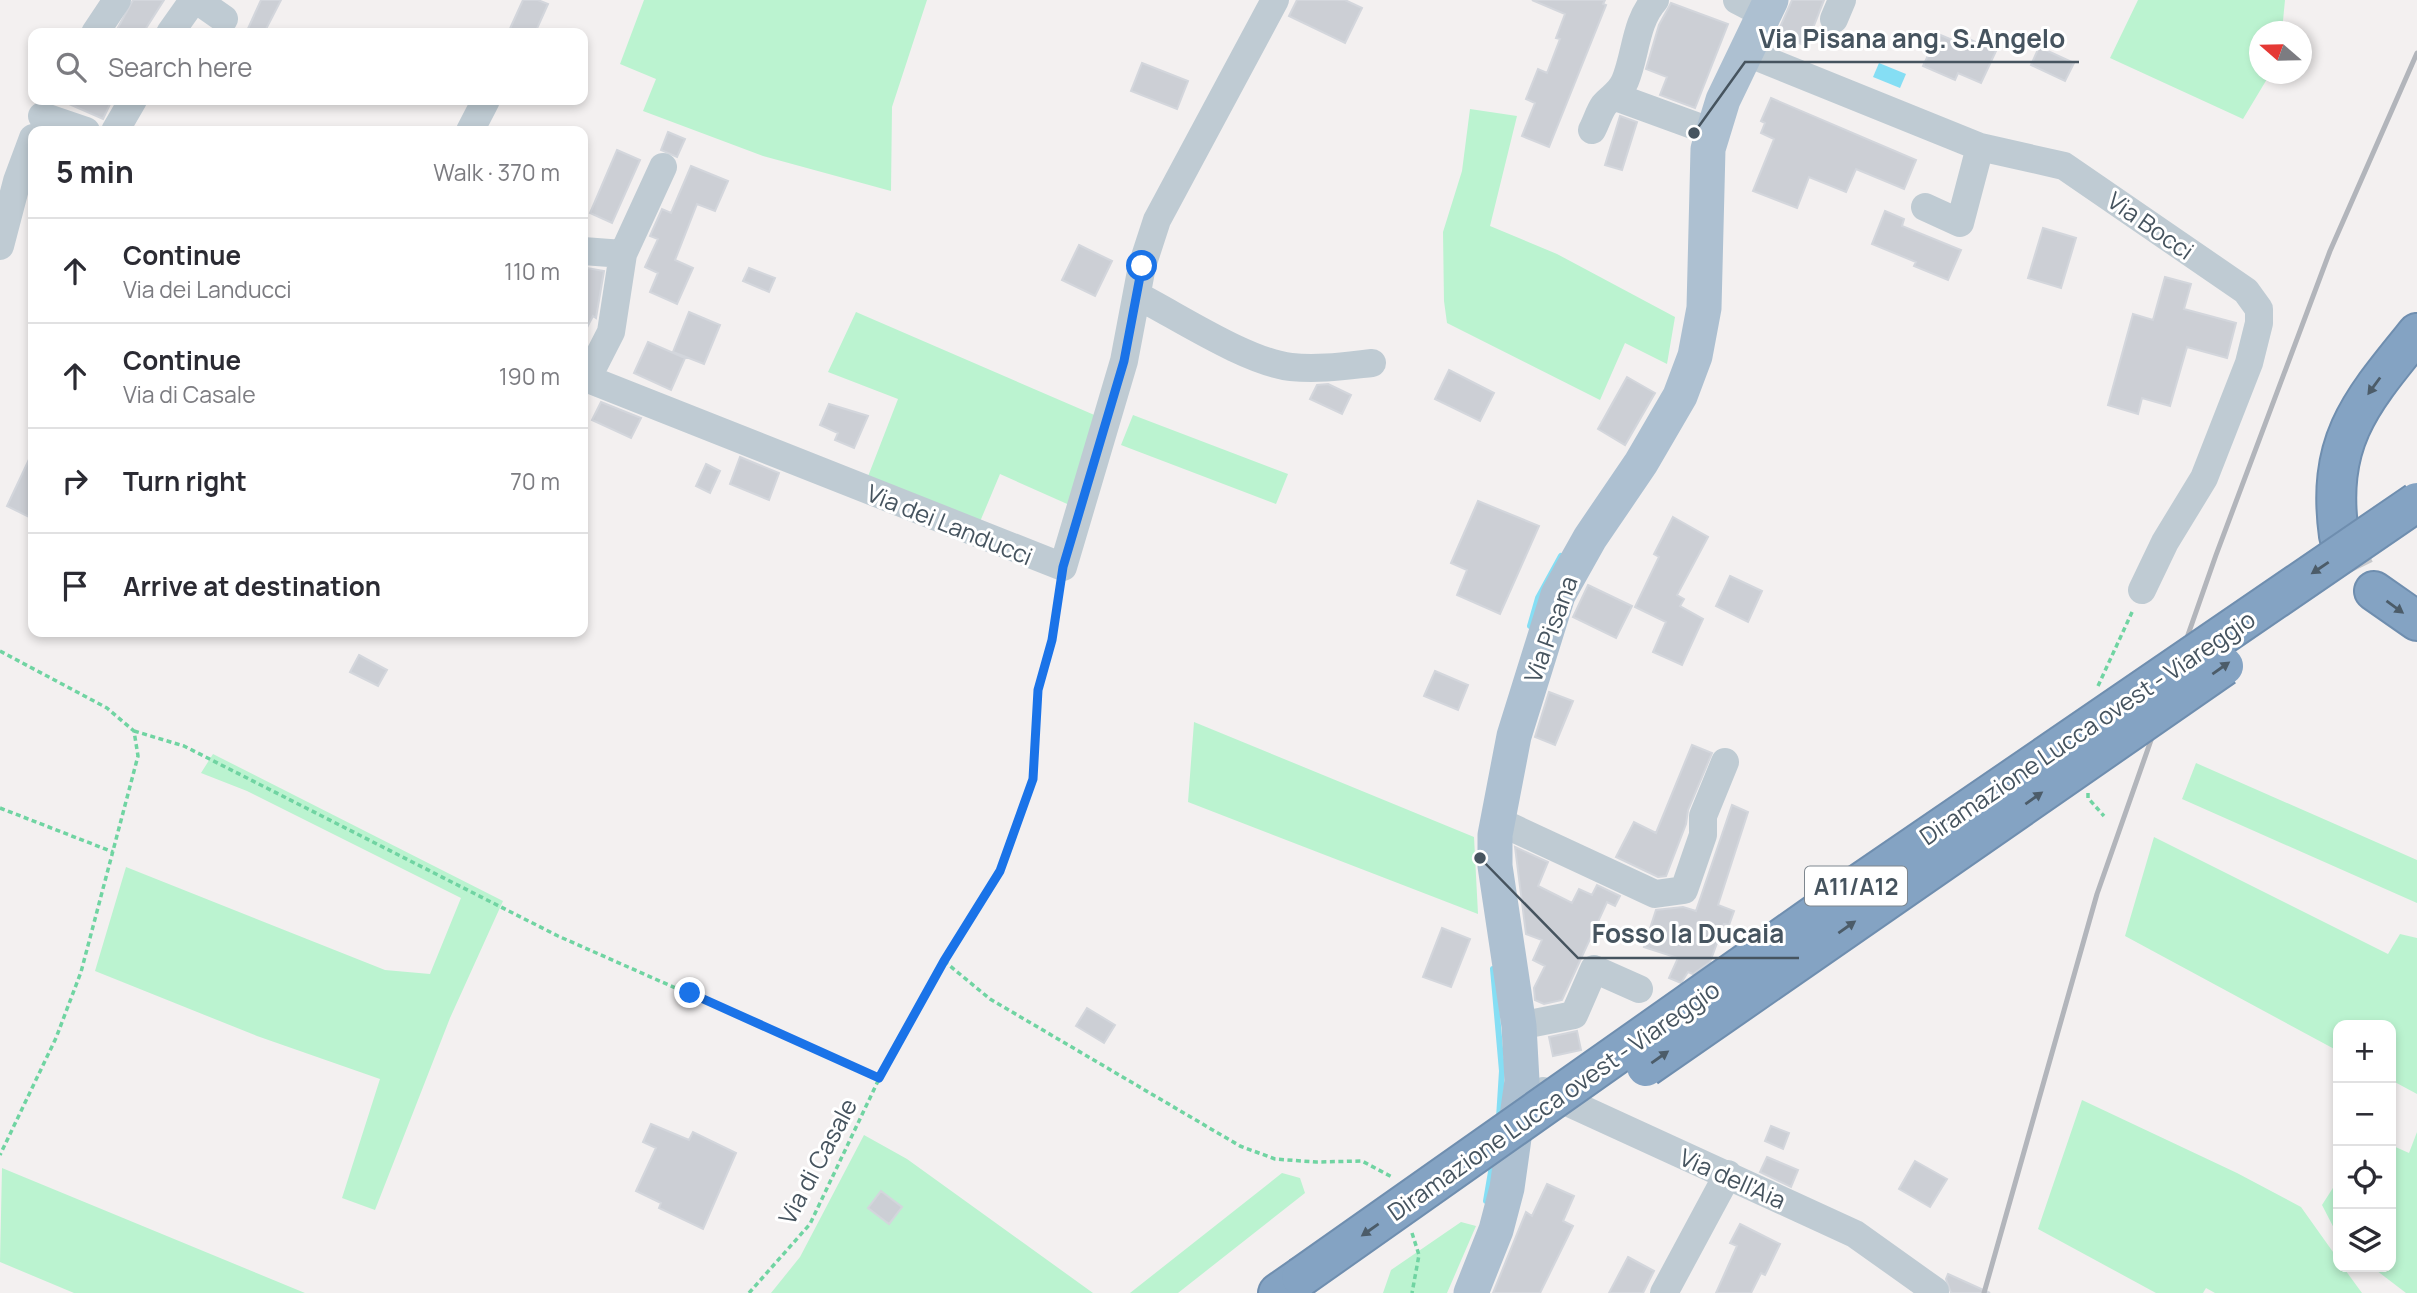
<!DOCTYPE html>
<meta charset="utf-8">
<style>
:root{--surface:#fff;--page:#f7f7f7;--text:#2b2b33;--muted:#7c7c81;--line:#e1e1e2}
body{margin:0;font-family:Manrope,sans-serif;background:var(--page);color:var(--text)}
.controls{position:absolute;right:21px;bottom:21px;display:grid;overflow:hidden;border-radius:14px;box-shadow:0 4px 10px #0003}
.controls button{width:63px;height:63px;display:grid;place-items:center;padding:0;border:0;border-bottom:2px solid var(--line);background:var(--surface);color:var(--text);font:35px sans-serif}
.compass{position:absolute;left:2249px;top:21px;width:63px;height:63px;border-radius:50%;background:var(--surface);box-shadow:0 4px 10px #0003;rotate:290deg}
.stop{position:absolute;width:21px;height:21px;margin:-16px;border:5px solid #1a73e8;border-radius:50%;background:#fff}
.stop.end{background:#1a73e8;border-color:#fff;box-shadow:0 2px 7px #0008}
.list{margin:0;padding:0;list-style:none}
h2{display:flex;justify-content:space-between;align-items:center;height:91px;margin:0;padding:0 28px;font-size:30px}
h2 small{font-size:23px;font-weight:400;color:var(--muted)}
.list li{display:grid;grid-template-columns:46px 1fr auto;gap:21px;align-items:center;box-sizing:border-box;height:105px;padding:0 28px;border-top:2px solid var(--line)}
.list b{display:block;font-size:26px;white-space:nowrap}
.list p{margin:0;font-size:23px;white-space:nowrap;color:var(--muted)}
.list em{font-size:23px;font-style:normal;color:var(--muted)}
.icon{flex:none;width:38px;height:38px;fill:none;stroke:currentColor;stroke-width:2;stroke-linecap:round;stroke-linejoin:round}
.map{position:relative;flex:none;width:2417px;height:1293px;overflow:hidden}
.search{position:absolute;background:var(--surface);box-shadow:0 4px 10px #0003;left:28px;top:28px;width:560px;height:77px;display:flex;align-items:center;gap:18px;box-sizing:border-box;padding:0 24px;border-radius:14px;color:var(--muted);font-size:26px}
.panel{position:absolute;background:var(--surface);box-shadow:0 4px 10px #0003;left:28px;top:126px;width:560px;height:511px;border-radius:14px}
.map>svg:first-child{display:block}
.green{fill:#bbf3d0}
.water{fill:#85def4}
.lines{fill:none;stroke-linecap:round;stroke-linejoin:round}
.stream{stroke:#85def4;stroke-width:6}
.building{fill:#cccfd5;stroke:#d3d6dc;stroke-width:2}
.highway-tunnel{stroke:#c8c9cc;stroke-width:38;stroke-dasharray:38 19;stroke-linecap:butt}
.highway-casing{stroke:#6f8eaf;stroke-width:42}
.path{stroke:#70d4a2;stroke-width:3.5;stroke-dasharray:5 3.5;stroke-linecap:butt}
.minor{stroke:#bfcbd3;stroke-width:28}
.major{stroke:#adc0d1;stroke-width:35}
.highway{stroke:#84a3c3;stroke-width:38}
.rail{stroke:#b2b5bb;stroke-width:5}
.highway-bridge-casing{stroke:#6f8eaf;stroke-width:42;stroke-linecap:butt}
.highway-bridge{stroke:#84a3c3;stroke-width:38}
.oneway{fill:#4c5c69}
.route{stroke:#1a73e8;stroke-width:9}
.labels{text-anchor:middle;dominant-baseline:central;stroke-width:6;stroke-linejoin:round;paint-order:stroke}
.shield{fill:#fff;stroke:#7e878f;stroke-width:2}
.shield-label{font-size:23px;font-weight:bold;fill:#46545f}
.street-label{font-size:24px;fill:#46545f;stroke:#fff}
.leader{fill:none;stroke:#46545f;stroke-width:2.5}
.callout-dot{fill:#46545f;stroke:#fff;stroke-width:2.5}
.callout-label{font-size:26px;text-anchor:middle;font-weight:bold;fill:#46545f;stroke:#fff;stroke-width:6;stroke-linejoin:round;paint-order:stroke}
</style>
<div class="map">
<svg width="2417" height="1293" viewBox="0 0 2417 1293">
<rect width="100%" height="100%" fill="#f3f0f0"/>
<path class="green" d="M644,0H927L892,107L891,191L763,156L643,111L656,79L620,64Z
M2138,0H2285L2282,31L2260,32V74H2270L2243,119L2110,58Z
M1470,109L1517,116L1490,226L1557,254L1675,317L1667,364L1625,343L1600,400L1447,323L1444,301L1443,232L1462,171Z
M856,312L1099,417L1074,507L1000,474L979,524L867,479L898,399L828,372Z
M1133,415L1288,474L1276,504L1121,445Z
M1194,722L1474,837L1478,914L1188,802Z
M213,754L503,901L450,1018L375,1210L342,1198L380,1079L257,1036L95,971L126,867L385,970L430,974L461,898L247,791L201,773Z
M2196,763L2417,860V903L2182,799Z
M2154,837L2388,954L2400,934L2417,938V1094L2391,1080V1025H2338V1051L2125,936Z
M2082,1100L2237,1173L2301,1207L2338,1259V1267H2343L2362,1293H2215L2206,1288L2203,1293H2156L2038,1229Z
M2417,1132V1293H2406L2372,1267H2391V1145L2409,1153Z
M864,1135L907,1159L1093,1293H771L800,1257Z
M2,1168L305,1293H74L0,1262Z
M1282,1173L1300,1178L1305,1193L1178,1293H1130Z
M2338,1180V1236L2322,1205Z
M1461,1222L1476,1226L1447,1293H1383L1391,1270Z"/>
<path class="water" d="M1879,63L1906,74L1900,88L1873,77Z"/>
<g class="lines">
<path class="stream" d="M1530,626L1538,598L1561,556
M1493,969L1502,1071L1499,1118
M1486,1201L1493,1160"/>
</g>
<path class="building" d="M133,0H164L143,33H115Z
M261,0H281L264,33H246Z
M523,0H538L548,4L535,33H508Z
M1297,0H1345L1362,8L1345,43L1289,16Z
M1532,0H1605L1603,4L1606,5L1549,147L1522,136L1535,103L1526,99L1538,69L1547,73L1560,39L1556,38L1565,14Z
M1792,0H1824L1806,46L1777,34Z
M1671,3L1728,24L1695,108L1660,95L1667,77L1646,69L1659,25Z
M1938,34L1957,42L1960,35L1996,51L1981,83L1958,73L1955,80L1923,66Z
M2039,47L2074,63L2065,81L2031,65Z
M1142,63L1188,81L1177,109L1131,91Z
M1771,98L1916,160L1904,189L1856,169L1846,192L1809,177L1797,208L1753,191L1774,139L1761,133L1765,123L1761,121Z
M60,100H112L103,119Z
M1620,116L1637,122L1622,170L1605,165Z
M668,132L685,139L677,157L661,150Z
M617,150L640,160L612,223L590,213Z
M691,166L728,181L715,211L697,204L675,260L693,268L677,304L650,292L658,273L645,267L658,239L650,236L662,209L671,213Z
M1885,211L1904,219L1902,226L1961,250L1948,280L1914,266L1916,262L1872,244Z
M2043,228L2076,238L2061,288L2028,278Z
M1079,245L1112,261L1095,296L1062,280Z
M587,268L604,271L596,318L593,316L583,335V275Z
M749,268L775,278L769,292L743,281Z
M2165,277L2191,284L2184,309L2236,323L2227,358L2187,347L2170,406L2142,398L2138,414L2108,405L2133,314L2153,320Z
M689,312L720,325L704,364L673,352Z
M648,342L685,358L671,390L634,373Z
M1449,370L1494,393L1480,421L1435,399Z
M1627,377L1655,393L1625,445L1598,429Z
M1328,384L1351,395L1342,414L1310,399L1317,385Z
M601,402L641,418L631,438L592,420Z
M829,404L868,416L854,448L835,440L838,433L820,425Z
M33,451V519L7,506Z
M740,457L779,473L769,500L730,484Z
M706,464L720,471L710,493L696,486Z
M1478,501L1539,526L1500,614L1457,595L1467,570L1451,563Z
M1673,517L1708,537L1677,595L1684,599L1680,606L1703,619L1682,665L1653,652L1666,622L1635,607L1659,557L1654,554Z
M1730,576L1762,591L1748,622L1716,606Z
M1588,585L1632,606L1616,638L1573,617Z
M359,655L387,670L378,686L350,672Z
M1435,671L1468,685L1458,710L1424,696Z
M1549,692L1573,701L1555,745L1535,737Z
M1692,745L1712,753L1688,810L1686,824L1666,876L1658,877L1616,857L1634,822L1656,833Z
M1732,805L1748,812L1718,905L1734,911L1729,925L1724,924L1710,962L1693,974L1688,972L1681,983L1669,978L1678,958L1644,947L1656,910L1683,907L1696,911Z
M1515,847L1548,862L1538,886L1572,903L1579,889L1592,895L1597,885L1620,896L1615,906L1607,902L1562,1000L1544,1004L1535,1000L1534,988L1545,966L1533,960L1542,940L1526,934Z
M1442,928L1470,939L1451,987L1423,977Z
M1087,1008L1115,1025L1104,1043L1076,1026Z
M1577,1031L1581,1050L1553,1056L1549,1037Z
M651,1124L689,1140L693,1132L736,1153L703,1229L659,1208L661,1203L636,1191L656,1148L643,1142Z
M1771,1126L1789,1133L1783,1149L1765,1141Z
M1767,1157L1798,1170L1791,1187L1760,1172Z
M1915,1161L1947,1179L1930,1207L1899,1189Z
M1547,1184L1574,1196L1563,1221L1573,1226L1540,1293H1493L1526,1212L1532,1216Z
M881,1191L902,1207L889,1224L868,1208Z
M1740,1224L1780,1244L1765,1275L1761,1273L1751,1293H1716L1737,1246L1730,1243Z
M1628,1257L1654,1271L1643,1293H1609Z
M1948,1274L1990,1293H1951L1946,1279Z"/>
<g class="lines">
<path class="highway-tunnel" d="M2339,536L2357,573L2374,591"/>
<defs>
<path id="highway" d="M2339,536C2326,441 2360,403 2417,333
M2374,591L2417,621
M1278,1293L1301,1277"/>
</defs>
<use href="#highway" class="highway-casing"/>
<path class="path" d="M0,651L107,708L134,731L138,756L81,972L56,1038L0,1155
M2098,686L2133,610
M134,731L184,746L558,936L879,1078
M2088,793V798L2104,816
M0,808L113,852
M944,961L990,999L1240,1146L1275,1159L1316,1162L1362,1161L1392,1177
M1412,1233L1419,1255L1412,1293
M749,1293L810,1224L898,1039L1000,871L1033,779L1038,690L1052,640L1060,588"/>
<path class="minor" d="M1737,0L1764,14
M1834,19L1842,0
M95,33L117,0
M170,33L192,2L204,5L224,19
M1745,52L1980,147L2064,166L2246,291L2259,309V323L2249,363L2204,478L2165,542L2142,590
M1616,97L1712,132
M42,116L86,131
M1592,130C1596,123 1599,112 1604,105C1612,96 1620,93 1625,81C1636,55 1635,22 1655,0
M115,131L133,100
M470,131L486,100
M1925,207L1960,223L1980,147
M0,246L17,181L33,138
M583,251L623,254
M1138,296C1179,317 1247,362 1291,367C1318,370 1345,366 1372,363
M583,377L1063,567L1124,361L1142,266L1157,220L1275,0
M587,379L611,332L623,254L663,167
M1498,821L1655,894L1684,890L1703,835V816L1725,762
M1519,1026L1574,1015L1594,969L1639,989
M1543,1091L1855,1234L1935,1291
M1664,1293L1728,1174"/>
<path class="major" d="M1471,1293L1496,1230L1507,1188L1522,1081L1519,1026L1495,866V835L1514,736L1558,595L1590,538L1641,463L1680,396L1695,356L1704,308L1708,149L1723,100L1771,0"/>
<use href="#highway" class="highway"/>
<path class="rail" d="M1984,1293L2097,894L2216,555L2330,251L2417,53"/>
<defs>
<path id="highway-bridge" d="M1646,1067L2224,666
M1301,1277L1840,897L2417,502"/>
</defs>
<use href="#highway-bridge" class="highway-bridge-casing"/>
<use href="#highway-bridge" class="highway-bridge"/>
</g>
<defs><path id="oneway-solid" d="M-6-.8H1V-3.2L6.5 0L1 3.2V.8H-6Z" transform="scale(1.75)"/></defs>
<g class="oneway">
<use href="#oneway-solid" transform="translate(2374 386) rotate(126)"/>
<use href="#oneway-solid" transform="translate(2320 568) rotate(146)"/>
<use href="#oneway-solid" transform="translate(2395 607) rotate(36)"/>
<use href="#oneway-solid" transform="translate(2221 668) rotate(-35)"/>
<use href="#oneway-solid" transform="translate(2034 798) rotate(-35)"/>
<use href="#oneway-solid" transform="translate(1847 927) rotate(-35)"/>
<use href="#oneway-solid" transform="translate(1660 1057) rotate(-35)"/>
<use href="#oneway-solid" transform="translate(1370 1230) rotate(145)"/>
</g>
<g class="lines">
<path class="route" d="M690,993L879,1078L944,961L1000,871L1033,779L1038,690L1052,640L1063,567L1124,361L1142,266"/>
</g>
<g class="labels">
<rect class="shield" x="1805" y="866.5" width="102" height="39" rx="5"/>
<g class="shield-label">
<text x="1856" y="886">A11/A12</text>
</g>
<g class="street-label">
<text transform="translate(2151 225) rotate(35)">Via Bocci</text>
<text transform="translate(950 524) rotate(22)">Via dei Landucci</text>
<text transform="translate(1550 629) rotate(-70)">Via Pisana</text>
<text transform="translate(2087 727) rotate(-34)">Diramazione Lucca ovest - Viareggio</text>
<text transform="translate(1553 1100) rotate(-35)">Diramazione Lucca ovest - Viareggio</text>
<text transform="translate(817 1161) rotate(-62)">Via di Casale</text>
<text transform="translate(1733 1178) rotate(24)">Via dell'Aia</text>
</g>
</g>
<path class="leader" d="M1694 133L1745 62H2079M1480 858L1578 958H1799"/>
<g class="callout-dot">
<circle cx="1694" cy="133" r="7"/>
<circle cx="1480" cy="858" r="7"/>
</g>
<g class="callout-label">
<text x="1912" y="48">Via Pisana ang. S.Angelo</text>
<text x="1688" y="943">Fosso la Ducaia</text>
</g>
</svg>
<div class="controls">
<button>+</button>
<button>−</button>
<button><svg class="icon" aria-label="locate" viewBox="0 0 24 24"><circle cx="12" cy="12" r="6"/><path d="M12 2v4M12 18v4M2 12h4M18 12h4"/></svg></button>
<button><svg class="icon" aria-label="layers" viewBox="0 0 24 24"><path d="M12 4l9 5-9 5-9-5zM3 14l9 5 9-5"/></svg></button>
</div>
<svg class="compass" viewBox="-18 -18 36 36"><path d="M0-13l5 13h-10z" fill="#e53935"/><path d="M0 13l5-13h-10z" fill="#7c7c81"/></svg>
<div class="stop" style="left:1142px;top:266px"></div>
<div class="stop end" style="left:690px;top:993px"></div>
<div class="search"><svg class="icon" aria-label="search" viewBox="0 0 24 24"><circle cx="10" cy="10" r="6"/><path d="M15 15l6 6"/></svg>Search here</div>
<section class="panel">
<h2>5 min<small>Walk · 370 m</small></h2>
<ul class="list">
<li><svg class="icon" aria-label="ahead" viewBox="0 0 24 24"><path d="M12 20V5M6 11l6-6 6 6"/></svg><div><b>Continue</b><p>Via dei Landucci</p></div><em>110 m</em></li>
<li><svg class="icon" aria-label="ahead" viewBox="0 0 24 24"><path d="M12 20V5M6 11l6-6 6 6"/></svg><div><b>Continue</b><p>Via di Casale</p></div><em>190 m</em></li>
<li><svg class="icon" aria-label="right" viewBox="0 0 24 24"><path d="M7 20v-9h11M14 6l5 5-5 5"/></svg><div><b>Turn right</b></div><em>70 m</em></li>
<li><svg class="icon" aria-label="arrive" viewBox="0 0 24 24"><path d="M6 21V4h12l-3 4 3 4H6"/></svg><div><b>Arrive at destination</b></div></li>
</ul>
</section>
</div>
